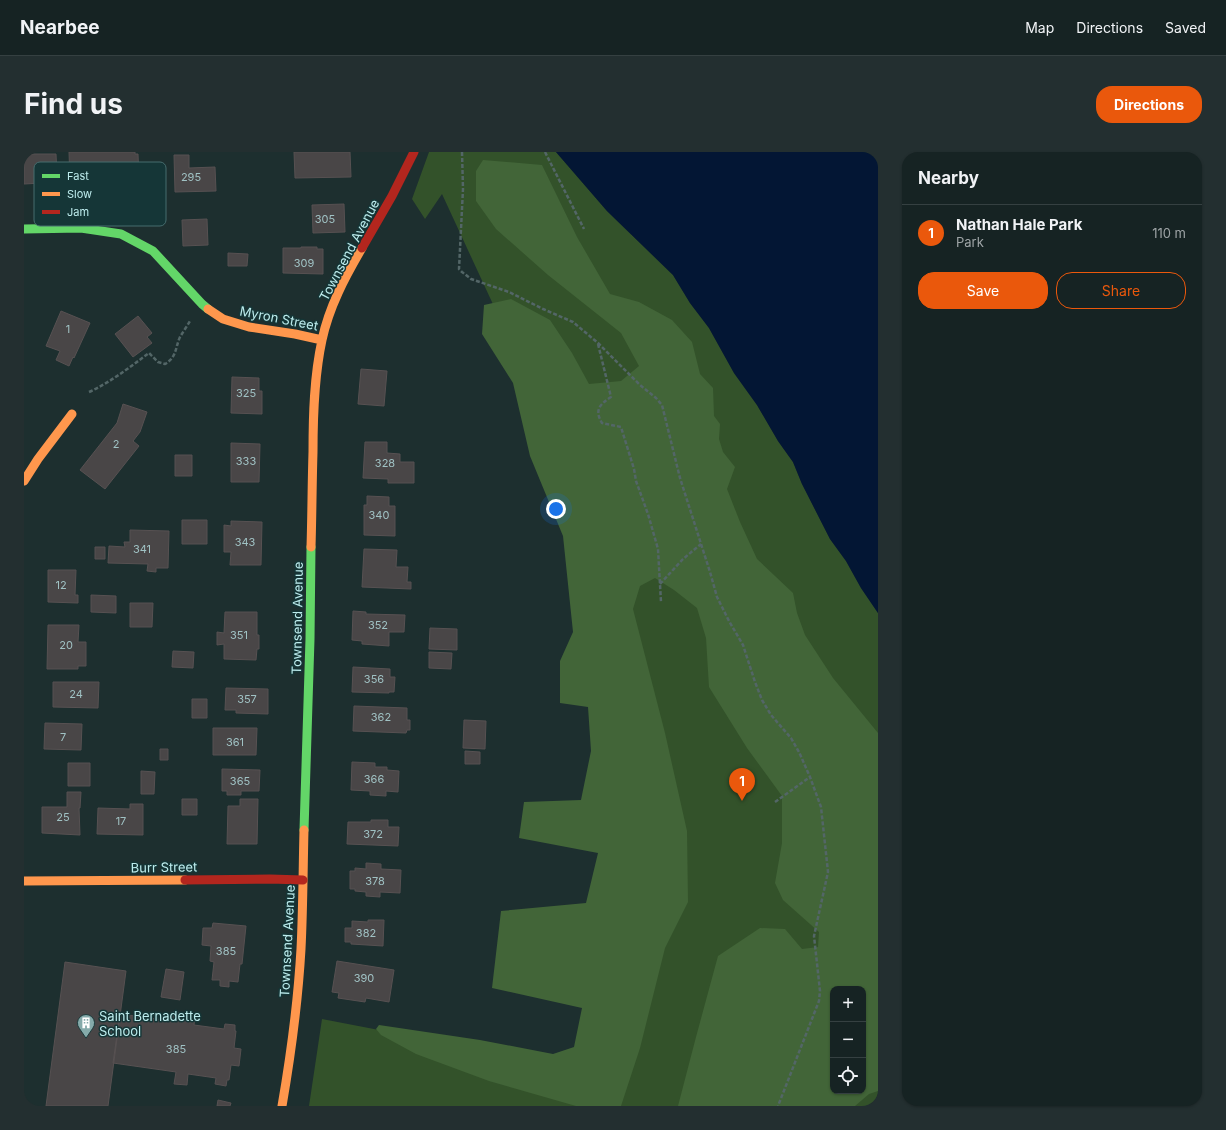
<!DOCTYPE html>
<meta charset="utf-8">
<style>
:root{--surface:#162323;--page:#232f30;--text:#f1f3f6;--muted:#9ea4a6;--line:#354041;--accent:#ea580c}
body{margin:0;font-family:Inter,sans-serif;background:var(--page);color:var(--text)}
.controls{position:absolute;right:12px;bottom:12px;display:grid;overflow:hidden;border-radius:8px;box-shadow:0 1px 3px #0004}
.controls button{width:36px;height:36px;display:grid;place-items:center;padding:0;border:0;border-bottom:1px solid var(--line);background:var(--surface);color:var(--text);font:20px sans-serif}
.you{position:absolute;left:532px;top:357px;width:14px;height:14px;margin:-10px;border:3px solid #fff;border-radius:50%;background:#1a73e8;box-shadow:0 0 0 6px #1a73e833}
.badge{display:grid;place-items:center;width:26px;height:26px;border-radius:50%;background:var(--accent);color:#fff;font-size:13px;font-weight:700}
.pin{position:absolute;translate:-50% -33px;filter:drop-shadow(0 1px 2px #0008)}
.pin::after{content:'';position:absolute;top:21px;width:14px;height:12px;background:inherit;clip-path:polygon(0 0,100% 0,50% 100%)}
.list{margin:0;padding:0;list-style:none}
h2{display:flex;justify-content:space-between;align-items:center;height:52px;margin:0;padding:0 16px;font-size:17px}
h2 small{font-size:13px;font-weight:400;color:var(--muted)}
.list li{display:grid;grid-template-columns:26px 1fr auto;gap:12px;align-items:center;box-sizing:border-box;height:56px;padding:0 16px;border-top:1px solid var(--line)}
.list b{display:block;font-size:15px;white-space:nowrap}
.list p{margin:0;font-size:13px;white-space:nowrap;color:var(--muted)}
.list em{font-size:13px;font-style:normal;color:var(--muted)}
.actions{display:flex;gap:8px;padding:12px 16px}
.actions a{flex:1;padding:9px 0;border:1px solid var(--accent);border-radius:16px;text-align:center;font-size:14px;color:var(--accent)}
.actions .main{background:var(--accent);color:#fff}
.icon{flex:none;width:22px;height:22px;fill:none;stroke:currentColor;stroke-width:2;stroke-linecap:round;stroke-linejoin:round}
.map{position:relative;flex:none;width:854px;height:954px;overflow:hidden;border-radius:16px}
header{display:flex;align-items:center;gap:24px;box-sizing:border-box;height:56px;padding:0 20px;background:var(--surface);border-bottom:1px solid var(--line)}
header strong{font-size:19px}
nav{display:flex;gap:22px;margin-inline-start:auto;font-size:14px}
.intro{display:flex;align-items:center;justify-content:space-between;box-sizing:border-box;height:96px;padding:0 24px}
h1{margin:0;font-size:28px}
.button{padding:10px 18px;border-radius:16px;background:var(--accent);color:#fff;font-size:14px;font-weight:700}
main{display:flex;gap:24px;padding:0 24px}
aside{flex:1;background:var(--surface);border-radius:16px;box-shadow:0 1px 3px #0004}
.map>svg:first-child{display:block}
.green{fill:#33522a;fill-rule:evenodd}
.forest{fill:#426538;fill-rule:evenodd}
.water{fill:#031634}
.building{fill:#494647;stroke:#575152}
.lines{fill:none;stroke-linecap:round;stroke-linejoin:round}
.path{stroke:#536667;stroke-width:2.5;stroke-dasharray:4 2;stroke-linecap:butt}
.fast{stroke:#63d668;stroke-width:9}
.slow{stroke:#ff974d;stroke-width:9}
.jam{stroke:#b3261e;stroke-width:9}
.labels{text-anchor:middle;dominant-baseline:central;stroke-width:3;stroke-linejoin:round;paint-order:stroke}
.number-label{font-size:11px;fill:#a0c2c4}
.street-label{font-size:13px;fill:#bdeced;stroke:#153637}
.poi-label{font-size:13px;fill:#bdeced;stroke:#153637;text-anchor:start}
.key{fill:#153637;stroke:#476d6e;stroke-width:1}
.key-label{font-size:11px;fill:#bdeced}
</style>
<header>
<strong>Nearbee</strong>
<nav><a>Map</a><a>Directions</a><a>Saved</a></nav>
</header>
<div class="intro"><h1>Find us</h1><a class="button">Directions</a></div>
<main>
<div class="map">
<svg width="854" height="954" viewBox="0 0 854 954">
<rect width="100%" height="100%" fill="#1d2f2f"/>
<path class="green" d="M405,0H532L583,59L649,123L666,151L685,176L710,221L733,253L754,289L769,310L778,332L806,387L822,409L837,436L854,461V954H285L298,867L572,920L599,849L554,336L418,42L401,67L388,47ZM809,837H839V939H809Z"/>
<path class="forest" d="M459,8L518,13L553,85L586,142L615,150L648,168L668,190L676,222L689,236L690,264L696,272L695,287L699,300L711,315L703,337L716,370L733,407L769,441L773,461L781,483L809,526L854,581V939L845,942L831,954H654L672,885L694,804L736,776L761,777L778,797L794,795L795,780L759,748L751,731L758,691V644L723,596L685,535L682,486L673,456L650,438L631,426L616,434L609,457L641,581L663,679L664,750L641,796L616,896L597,954H552L465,929L392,902L357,883L352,877L355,873L456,888L529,902L550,895L558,856L468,836L477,759L562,751L574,701L495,686L500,650L557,648L567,599L564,555L536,551V509L549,480L539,384L506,304L489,231L458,182L460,153L487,147L526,168L548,201L565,232L597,229L615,214L597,181L524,123L472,77L452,49V19ZM809,837H839V939H809Z"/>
<path class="water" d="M532,0H854V461L837,436L822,409L806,387L778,332L769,310L754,289L733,253L710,221L685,176L666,151L649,123L583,59Z"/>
<path class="building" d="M45,0H111V2H114L115,28L46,30Z
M270,0H326L327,25L271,26Z
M0,2H32L33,25L18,26V31L0,32Z
M150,3H165V16L191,15L192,39L151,40Z
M320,52L321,80L289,81L288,53Z
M183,67L184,93L159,94L158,68Z
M277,95H293V97H299V122L259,121V96H277Z
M204,101L224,102L223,114H204Z
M37,159L66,171L50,206L49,205L45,214L32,208L36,199L22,194Z
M114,164L128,181L123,185L128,191L109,205L91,182Z
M337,217L363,219L360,254L334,252Z
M208,225L235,226V239H238V262L207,261Z
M99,252L123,260L116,280L109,289L115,294L81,337L56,318L93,271Z
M341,290H363V301L376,302V310H390V331H364V327L339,326Z
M207,291L236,292L235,330H207Z
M151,303H168V324H151Z
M343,344L365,345V354H371V384L340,383V353H343Z
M158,368H183V392H158Z
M207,369L238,370L237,413H206L207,400H200V373L207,374Z
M106,378L145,379L144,416H132V420L123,419L124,412L84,411L85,394L101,395L100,390H106Z
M71,395H81V407H71Z
M340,397L373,398L372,415H384L383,430H387V437L338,435Z
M24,418H52L51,443H54V451L24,450Z
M67,443L92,444V461L67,460Z
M106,451H129L128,475H106Z
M329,459L342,460V462L381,463L380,480H365V494L338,492V489L328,488Z
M201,460H233V483H235V497H233L232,508L200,507V492L193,493V480L200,481Z
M24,473H55L54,490H62V514H54V517H23Z
M406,476L433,477V498L405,497Z
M149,499L170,500L169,516L148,515Z
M405,500L428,501L427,517L405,516Z
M329,515L366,517V525H371L370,540H365V541L328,540Z
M29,530H75L74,556L29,555Z
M202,536L244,537V562L212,561V558H201Z
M168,547H183V566H168Z
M330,554L383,556V568H386V578H383L382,581L329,579Z
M440,568L462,569L461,597L439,596Z
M21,571L58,572L57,598L20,597Z
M189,576H233L232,603H189Z
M136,597H144V608H136Z
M441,599L456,600V612H441Z
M328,610L351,611V615H363V618L375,619L374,640L362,639V644L346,643V639L327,638Z
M44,611H66V634H44Z
M198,617L236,618L235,639H217V643H203V639H198Z
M117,619L131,620L130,642H117Z
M43,640H57L56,656H55L56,683L18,681V655H43Z
M158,647H173V663H158Z
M216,647H234L233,692H203L204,654H216Z
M106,652H119V683L73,682L74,656L106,657Z
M347,668H364V675H375L374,694L323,692L324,670H347Z
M342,711L357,712V717L377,718L376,741L356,740V745L342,744V740L331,739V737H326V719H331V716L342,717Z
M344,768H360L359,794L327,792V790H321V776H328V769L344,770Z
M189,771L222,774L218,812H216L214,830L205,829V835L196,834V828H188L190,810L186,809L187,794L178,793L179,776H188Z
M313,809L370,818L365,850L342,846L341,850L314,846L315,841L308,840Z
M41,810L102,819L84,954H22Z
M142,817L160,820L156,848L137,845Z
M149,860L171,863L170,873L200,877L201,872L211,873V879H212L210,896L217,897L215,914L207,913L205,928H203L202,934L191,932L192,926L164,922L163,933L150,932L152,920L89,911L96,862L148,869Z
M194,948L207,951L206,954H193Z"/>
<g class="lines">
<path class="path" d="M438,0L439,37L435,117L438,120L447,127L485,140L519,157L549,170L574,191L616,233L632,246L638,253L656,326L686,420L693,445L705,469L719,493L731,530L738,548L747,563L767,586L775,600L786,625L797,655L804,720L790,784L796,839L795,849L754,954
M521,0L560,77
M574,192L587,245C576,252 570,258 578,271L597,275L610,317L612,329L624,362L634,397L637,450
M65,240C87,230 106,215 125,201L134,210L141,212C153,205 151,196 156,185C159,180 163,174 166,169
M636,432L659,407L677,392
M751,650L786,625"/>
<path class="fast" d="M0,77L57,76L97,82L129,99L178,152L184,157
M280,678L286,487L287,395"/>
<path class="slow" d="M184,157L199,167L225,175L271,182L298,188
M0,329L14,307L48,262
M287,395C288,363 288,332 289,300C289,263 290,225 298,188C305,155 321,125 338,96
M0,729L161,728
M258,954C267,902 274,849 277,797C279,757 279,717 280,678"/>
<path class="jam" d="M338,96L368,44L390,0
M161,728L246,727L279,728"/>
</g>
<defs>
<symbol id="building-pin" viewBox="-11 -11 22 30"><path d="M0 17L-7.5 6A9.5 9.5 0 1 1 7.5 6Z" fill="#85aaaa" stroke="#153637"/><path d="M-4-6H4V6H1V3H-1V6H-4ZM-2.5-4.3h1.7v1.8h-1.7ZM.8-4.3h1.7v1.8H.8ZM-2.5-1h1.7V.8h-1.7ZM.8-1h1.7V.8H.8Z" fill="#fff"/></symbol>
</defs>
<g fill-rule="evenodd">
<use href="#building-pin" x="52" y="861" width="20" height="27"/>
</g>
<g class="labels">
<g class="number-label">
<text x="167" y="25">295</text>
<text x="301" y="67">305</text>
<text x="280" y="111">309</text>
<text x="44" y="177">1</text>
<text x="222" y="241">325</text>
<text x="92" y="292">2</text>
<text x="222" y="309">333</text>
<text x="361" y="311">328</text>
<text x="355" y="363">340</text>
<text x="221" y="390">343</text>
<text x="118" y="397">341</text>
<text x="37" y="433">12</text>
<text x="354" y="473">352</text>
<text x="215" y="483">351</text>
<text x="42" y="493">20</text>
<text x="350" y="527">356</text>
<text x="52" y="542">24</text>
<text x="223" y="547">357</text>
<text x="357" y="565">362</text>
<text x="39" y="585">7</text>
<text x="211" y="590">361</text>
<text x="350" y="627">366</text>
<text x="216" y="629">365</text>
<text x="39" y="665">25</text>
<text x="97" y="669">17</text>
<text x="349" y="682">372</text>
<text x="351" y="729">378</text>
<text x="342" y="781">382</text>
<text x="202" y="799">385</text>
<text x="340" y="826">390</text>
<text x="152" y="897">385</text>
</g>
<g class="street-label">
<text transform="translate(325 98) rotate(-62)">Townsend Avenue</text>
<text transform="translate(255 166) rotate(11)">Myron Street</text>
<text transform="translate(273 466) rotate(-89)">Townsend Avenue</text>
<text transform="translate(140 715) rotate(-1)">Burr Street</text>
<text transform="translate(263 789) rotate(-87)">Townsend Avenue</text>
</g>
<g class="poi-label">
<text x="75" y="864">Saint Bernadette<tspan x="75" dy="15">School</tspan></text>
</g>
</g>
<rect x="10" y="10" width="132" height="64" rx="6" class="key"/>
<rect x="18" y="22" width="18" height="4" fill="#63d668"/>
<rect x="18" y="40" width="18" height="4" fill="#ff974d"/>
<rect x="18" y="58" width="18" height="4" fill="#b3261e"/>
<g class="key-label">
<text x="43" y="28">Fast</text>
<text x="43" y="46">Slow</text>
<text x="43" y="64">Jam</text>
</g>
</svg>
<div class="controls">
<button>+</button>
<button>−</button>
<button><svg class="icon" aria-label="locate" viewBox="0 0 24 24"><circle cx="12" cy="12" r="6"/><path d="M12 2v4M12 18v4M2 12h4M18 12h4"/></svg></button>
</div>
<div class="you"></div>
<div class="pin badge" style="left:718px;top:649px">1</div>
</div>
<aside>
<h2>Nearby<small></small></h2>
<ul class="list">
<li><span class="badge">1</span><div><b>Nathan Hale Park</b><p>Park</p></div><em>110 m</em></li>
</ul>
<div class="actions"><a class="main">Save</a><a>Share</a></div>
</aside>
</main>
